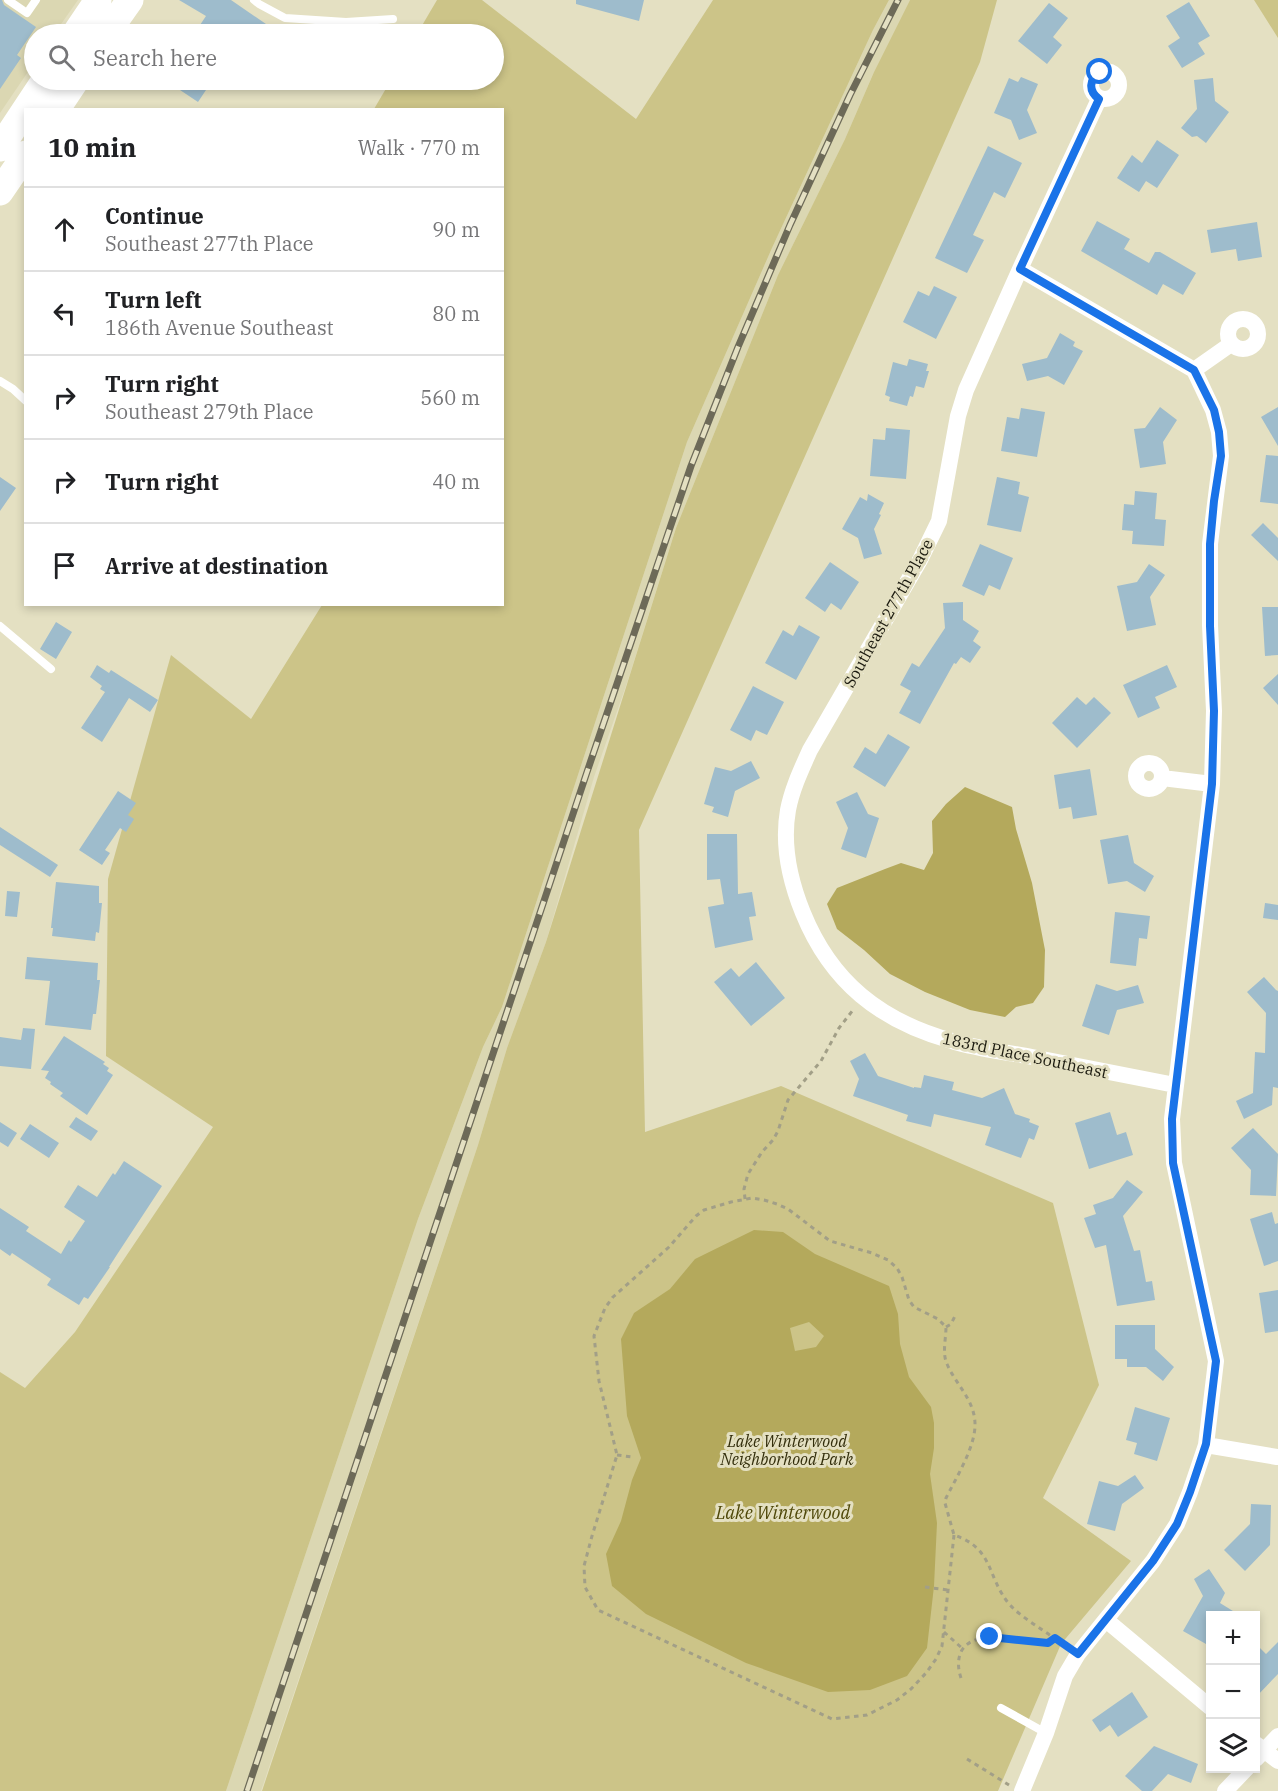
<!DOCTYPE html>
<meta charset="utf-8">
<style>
:root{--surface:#fff;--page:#f6f6f6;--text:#202124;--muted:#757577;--line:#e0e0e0}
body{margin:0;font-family:"IBM Plex Serif",serif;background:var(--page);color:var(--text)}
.controls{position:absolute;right:18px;bottom:18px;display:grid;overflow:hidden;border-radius:0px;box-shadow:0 3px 9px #0003}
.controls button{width:54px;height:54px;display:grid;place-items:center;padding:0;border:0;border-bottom:2px solid var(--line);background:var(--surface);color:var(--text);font:30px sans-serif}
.stop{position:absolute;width:18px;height:18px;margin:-14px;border:4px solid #1a73e8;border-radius:50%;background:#fff}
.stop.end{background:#1a73e8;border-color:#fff;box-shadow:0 2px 6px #0008}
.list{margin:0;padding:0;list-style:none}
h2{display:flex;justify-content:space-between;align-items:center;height:78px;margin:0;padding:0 24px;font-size:26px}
h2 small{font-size:20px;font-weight:400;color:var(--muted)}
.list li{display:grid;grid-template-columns:39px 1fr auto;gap:18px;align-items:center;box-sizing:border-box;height:84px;padding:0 24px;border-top:2px solid var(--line)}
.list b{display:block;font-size:22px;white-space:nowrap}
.list p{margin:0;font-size:20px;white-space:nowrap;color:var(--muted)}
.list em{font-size:20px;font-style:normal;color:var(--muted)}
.icon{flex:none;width:33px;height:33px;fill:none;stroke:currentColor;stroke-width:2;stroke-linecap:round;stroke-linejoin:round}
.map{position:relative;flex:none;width:1278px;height:1791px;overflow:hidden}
.search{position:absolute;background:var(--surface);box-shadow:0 3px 9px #0003;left:24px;top:24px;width:480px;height:66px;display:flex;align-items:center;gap:15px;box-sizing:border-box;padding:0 21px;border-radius:33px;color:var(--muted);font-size:22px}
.panel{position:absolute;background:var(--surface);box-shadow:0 3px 9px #0003;left:24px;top:108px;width:480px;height:498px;border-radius:0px}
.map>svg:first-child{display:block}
.built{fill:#dbd7b2}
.green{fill:#ccc488}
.water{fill:#b4a95c;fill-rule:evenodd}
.building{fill:#9ebccc}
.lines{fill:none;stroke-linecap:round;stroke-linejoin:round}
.path{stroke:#a29f87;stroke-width:3;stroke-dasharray:4.5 4.5;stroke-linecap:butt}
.service{stroke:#fff;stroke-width:8}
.minor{stroke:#fff;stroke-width:16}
.primary{stroke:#fff;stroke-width:27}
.rail-casing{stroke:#6d6a58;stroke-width:7}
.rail{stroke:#e4e0c2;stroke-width:4.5;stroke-dasharray:14;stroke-linecap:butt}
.route{stroke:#1a73e8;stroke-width:8}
.labels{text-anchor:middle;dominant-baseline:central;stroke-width:6;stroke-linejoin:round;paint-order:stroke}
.street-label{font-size:16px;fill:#1b1a0f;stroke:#e4e0c2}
.park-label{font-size:16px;font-style:italic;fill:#332e0c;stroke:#e4e0c2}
.water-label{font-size:18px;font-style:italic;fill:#4f4809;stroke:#e4e0c2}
</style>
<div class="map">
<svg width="1278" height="1791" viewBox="0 0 1278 1791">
<rect width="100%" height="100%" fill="#e4e0c2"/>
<path class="built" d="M0,0H78L54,34H34V63L0,113Z
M889,0H910L874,72L845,139L778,275L676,528L628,680L594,777L546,942L507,1048L478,1145L261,1791H226L418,1219L483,1047L502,1007L687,442L772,248L873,30Z"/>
<path class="green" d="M437,0H482L636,119L713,0H889L873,30L772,248L687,442L502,1007L483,1047L418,1219L226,1791H0V1372L25,1388L75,1332L213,1127L106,1056L108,879L171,655L251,719L322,605L502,604V110L374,109L391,80H494V34H417Z
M910,0H997L980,62L639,830L645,1132L781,1086L1053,1203L1099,1385L1043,1498L1131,1561L1061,1644L998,1791H262L478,1145L507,1048L546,942L676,528L778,275L845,139L874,72Z
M1254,0H1278V38Z"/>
<path class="water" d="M965,787L1012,807L1016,829L1032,883L1045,950L1044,987L1033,1003L1016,1007L1005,1017L970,1010L925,992L890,974L864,950L837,929L827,904L837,888L885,869L901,863L924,870L933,853L932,821L946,804Z
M754,1230L783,1232L815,1254L889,1286L898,1314L900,1344L909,1377L931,1407L934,1423V1448L930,1474L937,1523L934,1586L927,1648L907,1676L870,1690L828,1692L746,1663L646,1614L612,1586L606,1554L621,1521L632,1480L641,1458L627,1416L621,1339L634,1313L670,1289L695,1259ZM809,1322L824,1336L816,1347L795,1351L790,1328Z"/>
<path class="building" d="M0,0H2L4,5L36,27L17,55L21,58L0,89Z
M179,0H231L266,24L259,34H194L206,16Z
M576,0H644L639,21L576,4Z
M1189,2L1210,36L1198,43L1205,54L1182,68L1168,46L1180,38L1166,16Z
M1049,3L1068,18L1053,37L1062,45L1047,64L1018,41Z
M1021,77L1038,84L1027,110L1037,133L1019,140L1011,120L994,113L1009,78L1018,82Z
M1213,78L1215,101L1229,112L1206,143L1197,136L1192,137L1181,128L1197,109L1194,80Z
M183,80H196L208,87L198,102L177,88Z
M1157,140L1179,155L1157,188L1146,181L1139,192L1117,178L1132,155L1142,163Z
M988,146L1022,163L1005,198L994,192L973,235L984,240L967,273L935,258Z
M1097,221L1130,239L1124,249L1149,263L1155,252H1160L1196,273L1183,295L1163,284L1157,295L1081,251Z
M1257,222L1262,257L1238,261L1236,249L1211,253L1207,230Z
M934,286L957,297L936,339L903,322L918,291L929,296Z
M1060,333L1075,342L1073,346L1083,351L1064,385L1048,376L1027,381L1022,364L1047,358Z
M909,359L928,364L926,371H929L924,388L916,386L913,397L910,396L907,406L889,401L890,397L885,395L893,362L907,366Z
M1160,407L1177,420L1163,442L1166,464L1140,468L1134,429L1145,428Z
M1278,407V446L1261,417Z
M1021,408L1045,412L1037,457L1001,451L1007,417L1019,419Z
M886,428L910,430L906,479L870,476L873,439L885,440Z
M1266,455L1278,456V504L1260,502Z
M0,477L16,488L0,511Z
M997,477L1020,482L1018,494L1029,497L1021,532L987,525Z
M1135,491L1157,493L1155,519L1166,520L1164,546L1132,544L1133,531L1122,530L1124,504L1134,505Z
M868,494L884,503L879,514L881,515L874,529L882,554L864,559L858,538L842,529L860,497L867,501Z
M1263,523L1278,538V561L1251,535Z
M980,544L1013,558L1000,590L989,585L984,596L962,586Z
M830,562L859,582L841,610L831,603L825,612L805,598Z
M1149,564L1165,575L1150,597L1156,625L1127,631L1117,586L1137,582Z
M963,602V620L979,631L973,641L981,647L970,663L961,657L956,664L954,663L920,724L899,713L911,691L900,685L912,663L919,667L945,628L943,603Z
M1262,607H1278V655L1265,656Z
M56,622L72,632L56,659L40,649Z
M799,625L820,637L796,680L765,663L783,630L793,636Z
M97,665L109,673L111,670L158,700L150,712L129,698L102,742L81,728L105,692L100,689L102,686L90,677Z
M1167,665L1177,687L1155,697L1160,708L1138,718L1123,685Z
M1278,674V705L1263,688Z
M753,686L784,702L767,735L756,730L751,741L730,730Z
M1077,697L1086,705L1094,697L1111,713L1077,748L1052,723Z
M888,734L910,747L885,787L853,767L865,747L876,754Z
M751,761L760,778L735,791L728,817L712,812L714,807L704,804L715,767L731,771Z
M1090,769L1097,815L1073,819L1071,807L1059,809L1054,775Z
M118,791L136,803L128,815L134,819L126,832L120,828L105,850L110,853L102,865L79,850Z
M857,792L868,814L879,818L866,858L841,849L848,828L836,802Z
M0,827L58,865L50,877L0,845Z
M707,834H737L738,894L752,892L756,916L749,917L753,940L715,948L708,907L724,904L720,879L707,880Z
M1128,835L1134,863L1154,876L1145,892L1127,881L1108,884L1100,840Z
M56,882L99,886V903H102L99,933L96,932L95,941L52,936L53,928H51Z
M7,891L20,892L17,917L5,916Z
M1265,903L1278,905V920L1263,918Z
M1115,912L1150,916L1147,939L1139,938L1136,966L1110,963Z
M27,957L98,963L97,980H100L96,1014H93L91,1030L45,1025L50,981L25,979Z
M756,962L785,998L751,1026L714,982L731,968L739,977Z
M1264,977L1276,990L1278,991V1088L1273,1087L1272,1105L1244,1119L1236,1101L1253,1093L1255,1052L1265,1053L1266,1013L1247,992Z
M1096,984L1117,991L1138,985L1144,1003L1117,1010L1109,1035L1082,1026Z
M23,1028L35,1029L31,1069L0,1066V1037L21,1040Z
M64,1036L105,1062L103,1064L109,1068L107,1071L113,1075L87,1115L60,1096L63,1093L50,1084L51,1082L45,1078L49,1071L41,1070Z
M865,1053L878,1076L914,1088V1087L921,1088L924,1075L954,1082L952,1090L982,1098L1004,1088L1015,1114L1030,1119L1029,1122L1039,1126L1034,1140L1029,1138L1021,1158L985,1145L991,1127L934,1114L931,1127L906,1121L908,1115L853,1096L859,1079L850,1061Z
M1110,1112L1117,1135L1126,1132L1133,1155L1089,1169L1075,1123Z
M76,1117L98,1131L91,1141L69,1127Z
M0,1122L17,1133L8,1147L0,1142Z
M30,1124L59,1143L49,1158L20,1139Z
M1253,1128L1278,1154L1276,1196L1250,1195L1251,1170L1231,1148Z
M124,1161L162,1186L118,1253L109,1267H110L88,1299L84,1297L79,1305L47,1285L51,1279L12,1253L10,1256L0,1249V1208L29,1227L26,1231L61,1254L69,1240L71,1242L85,1221L64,1207L78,1185L97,1197L113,1173L115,1175Z
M1127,1180L1143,1192L1123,1216L1134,1251L1140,1250L1146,1282L1152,1281L1155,1300L1117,1306L1106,1245L1095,1248L1084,1218L1096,1214L1093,1205L1113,1198Z
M1272,1212L1275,1224L1278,1223V1261L1264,1266L1250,1219Z
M1278,1290V1331L1265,1333L1259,1293Z
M1115,1325H1155V1349L1174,1367L1163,1381L1146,1367H1127V1359H1115Z
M1135,1407L1170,1418L1157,1461L1134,1454L1137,1443L1126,1440Z
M1135,1475L1144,1488L1122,1504L1115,1531L1087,1524L1099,1481L1118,1486Z
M1251,1504L1271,1505L1270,1545L1245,1571L1224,1550L1250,1524Z
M1209,1569L1225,1593L1220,1603L1241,1616H1210V1636L1206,1644L1183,1631L1203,1596L1194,1579Z
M1278,1642V1674L1256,1697V1644L1266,1654Z
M1132,1692L1148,1717L1118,1737L1110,1725L1100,1732L1092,1720Z
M1154,1746L1198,1764L1191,1783L1168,1774L1152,1791H1142L1125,1776Z"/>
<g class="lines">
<path class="path" d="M745,1199L744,1189L748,1174L762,1152L773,1140L778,1131L788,1100L821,1061L839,1028L853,1010
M946,1327L951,1324L956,1314
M617,1455L632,1457
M954,1535L942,1646L936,1659L926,1673L911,1689L897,1700L867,1715L832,1719L598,1610L585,1587L584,1566L592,1536L617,1455L599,1381L594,1336L605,1308L613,1297L669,1247L696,1216L704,1210L731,1202L752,1198L764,1200L777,1204L788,1209L830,1241L872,1253L888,1260L897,1268L902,1277L909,1300L914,1307L938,1319L946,1327C946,1339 942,1353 947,1364C956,1385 974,1399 975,1423C976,1446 956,1478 946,1498L945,1503L954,1535C995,1549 986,1577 1010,1605C1022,1618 1041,1628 1055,1639
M925,1587L948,1590
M944,1632L963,1649
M961,1678C958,1669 957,1659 962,1650C977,1627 1025,1641 1048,1643L1055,1639L1066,1646
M967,1759L1009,1785"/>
<path class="service" d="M8,0L27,13L36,0
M254,0L259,4L285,18L346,22L393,19
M0,381L13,389L26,401
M0,626L51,669
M1001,1708L1046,1733"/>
<path class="minor" d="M1091 85a14 14 0 1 1 28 0a14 14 0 1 1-28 0Z
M1099,99L1020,269L966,390L958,416L939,521L920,560L810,750C801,770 792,789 788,810C782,844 790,881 803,913C831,982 880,1021 952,1041C978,1049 1006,1052 1032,1057C1080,1066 1127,1076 1175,1085
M1020,269L1194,370
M1228 334a15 15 0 1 1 30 0a15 15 0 1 1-30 0Z
M1194,370L1231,344
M1136 776a13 13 0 1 1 26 0a13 13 0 1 1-26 0Z
M1162,778L1212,784
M1206,1445L1277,1457
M1106,1620L1210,1707
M1256,1744L1278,1761
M1256,1759L1278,1736
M1022,1791L1046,1733L1065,1676L1078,1654L1153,1561L1177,1524L1190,1492L1206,1445L1216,1361L1174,1163L1172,1119L1212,784L1214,711L1210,625V544L1221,456L1219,432L1213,410L1194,370
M1225,1791L1247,1768"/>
<path class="primary" d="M75,34L98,0
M106,34L130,0
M56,110L76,80
M0,148L45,80
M0,192L26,154"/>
<defs>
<path id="rail" d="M247,1791L587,772L691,466L738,347L790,225L850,95L898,0"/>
</defs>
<use href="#rail" class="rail-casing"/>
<use href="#rail" class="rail"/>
</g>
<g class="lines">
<path class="route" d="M990,1637L1048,1643L1055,1638L1078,1654L1153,1561L1177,1524L1190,1492L1206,1444L1216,1361L1173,1163L1172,1119L1212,784L1214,711L1210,626V544L1214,501L1221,456L1219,432L1214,410L1194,370L1020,269L1099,99C1088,91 1089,79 1100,72"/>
</g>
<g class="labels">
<g class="street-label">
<text transform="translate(888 613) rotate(-61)">Southeast 277th Place</text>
<text transform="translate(1025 1055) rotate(12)">183rd Place Southeast</text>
</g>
<g class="park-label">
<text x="787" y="1441">Lake Winterwood<tspan x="787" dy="18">Neighborhood Park</tspan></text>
</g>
<g class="water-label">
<text x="783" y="1512">Lake Winterwood</text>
</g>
</g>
</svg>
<div class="controls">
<button>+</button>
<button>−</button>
<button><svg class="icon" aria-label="layers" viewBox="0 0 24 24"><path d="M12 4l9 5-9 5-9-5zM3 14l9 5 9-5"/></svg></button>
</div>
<div class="stop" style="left:1100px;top:72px"></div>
<div class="stop end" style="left:990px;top:1637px"></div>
<div class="search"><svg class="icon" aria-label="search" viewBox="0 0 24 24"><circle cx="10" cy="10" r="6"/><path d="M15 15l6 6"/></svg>Search here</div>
<section class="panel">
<h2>10 min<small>Walk · 770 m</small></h2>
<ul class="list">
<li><svg class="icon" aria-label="ahead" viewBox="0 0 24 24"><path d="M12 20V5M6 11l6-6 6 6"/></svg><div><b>Continue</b><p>Southeast 277th Place</p></div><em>90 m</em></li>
<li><svg class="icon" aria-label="left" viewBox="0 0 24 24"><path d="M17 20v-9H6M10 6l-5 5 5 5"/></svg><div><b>Turn left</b><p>186th Avenue Southeast</p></div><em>80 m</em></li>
<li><svg class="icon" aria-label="right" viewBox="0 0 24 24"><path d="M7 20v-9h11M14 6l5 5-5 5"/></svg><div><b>Turn right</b><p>Southeast 279th Place</p></div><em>560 m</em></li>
<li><svg class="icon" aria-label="right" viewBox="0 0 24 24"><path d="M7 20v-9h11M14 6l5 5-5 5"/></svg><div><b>Turn right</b></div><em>40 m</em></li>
<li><svg class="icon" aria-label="arrive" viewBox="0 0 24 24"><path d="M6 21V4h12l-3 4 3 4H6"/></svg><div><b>Arrive at destination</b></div></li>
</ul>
</section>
</div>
